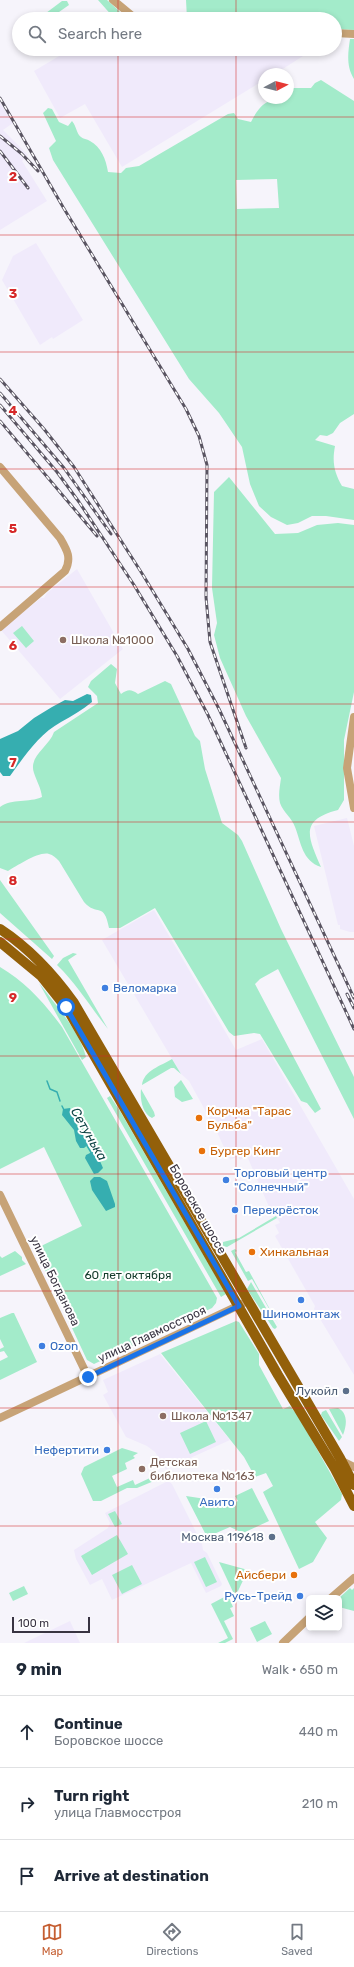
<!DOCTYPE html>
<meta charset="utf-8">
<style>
:root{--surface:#fff;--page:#f6f6f7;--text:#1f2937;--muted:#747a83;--line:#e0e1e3;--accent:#c55e31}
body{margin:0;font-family:Rubik,sans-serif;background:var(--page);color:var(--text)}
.controls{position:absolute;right:12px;bottom:12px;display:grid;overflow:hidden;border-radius:6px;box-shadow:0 2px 6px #0003}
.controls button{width:36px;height:36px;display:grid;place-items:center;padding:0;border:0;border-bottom:1px solid var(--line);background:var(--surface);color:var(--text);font:20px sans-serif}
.compass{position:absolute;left:258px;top:68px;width:36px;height:36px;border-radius:50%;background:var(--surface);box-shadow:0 2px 6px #0003;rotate:83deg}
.scale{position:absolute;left:12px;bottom:10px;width:78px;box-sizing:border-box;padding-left:4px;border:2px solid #383341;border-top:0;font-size:11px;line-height:14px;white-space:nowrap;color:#383341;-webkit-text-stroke:3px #fff;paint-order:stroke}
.stop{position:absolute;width:12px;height:12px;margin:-9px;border:3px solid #1a73e8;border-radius:50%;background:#fff}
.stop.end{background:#1a73e8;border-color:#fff;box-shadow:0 1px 4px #0008}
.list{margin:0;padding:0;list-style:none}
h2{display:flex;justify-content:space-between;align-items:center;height:52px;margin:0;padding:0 16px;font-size:17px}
h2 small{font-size:13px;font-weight:400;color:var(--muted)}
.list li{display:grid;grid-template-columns:26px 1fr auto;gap:12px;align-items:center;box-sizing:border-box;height:72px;padding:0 16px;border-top:1px solid var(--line)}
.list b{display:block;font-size:15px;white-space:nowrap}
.list p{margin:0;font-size:13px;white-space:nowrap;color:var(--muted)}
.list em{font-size:13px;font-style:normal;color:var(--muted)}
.icon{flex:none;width:22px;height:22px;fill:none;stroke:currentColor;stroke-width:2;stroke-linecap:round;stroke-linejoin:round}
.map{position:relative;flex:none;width:354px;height:1643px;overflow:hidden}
.search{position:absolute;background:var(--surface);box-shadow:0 2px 6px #0003;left:12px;right:12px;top:12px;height:44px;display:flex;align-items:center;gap:10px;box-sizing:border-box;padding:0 14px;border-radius:22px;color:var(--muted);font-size:15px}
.sheet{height:268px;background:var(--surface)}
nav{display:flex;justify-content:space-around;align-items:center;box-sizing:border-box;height:56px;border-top:1px solid var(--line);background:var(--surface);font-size:11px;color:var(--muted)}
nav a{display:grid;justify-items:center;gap:2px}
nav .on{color:var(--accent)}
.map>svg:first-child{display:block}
.built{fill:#f0eafb}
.green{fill:#a3ebca;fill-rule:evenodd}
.water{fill:#36aeb0}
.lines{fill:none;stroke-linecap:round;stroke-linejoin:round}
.stream{stroke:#36aeb0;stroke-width:1.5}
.minor{stroke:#c7a377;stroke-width:8}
.major{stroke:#93600a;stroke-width:10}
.rail-casing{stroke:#595461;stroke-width:3}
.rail{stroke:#fff;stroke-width:1.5;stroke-dasharray:4.5;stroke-linecap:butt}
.route{stroke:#1a73e8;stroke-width:5}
.grid{fill:none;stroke:#d62828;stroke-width:1;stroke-opacity:0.55}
.education-dot{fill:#8d6e63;stroke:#fff;stroke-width:1.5}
.shop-dot{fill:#3f7fe0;stroke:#fff;stroke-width:1.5}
.food-dot{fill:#e8710a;stroke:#fff;stroke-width:1.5}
.service-dot{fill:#5c6f8a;stroke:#fff;stroke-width:1.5}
.labels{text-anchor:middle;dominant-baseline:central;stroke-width:4;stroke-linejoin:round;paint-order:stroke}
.education-label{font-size:12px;fill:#785e54;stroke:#fff;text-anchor:start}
.shop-label{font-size:12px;fill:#366cbe;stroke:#fff;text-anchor:start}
.food-label{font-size:12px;fill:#c56008;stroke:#fff;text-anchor:start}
.street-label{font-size:12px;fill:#383341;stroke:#fff}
.park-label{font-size:12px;fill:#133b2b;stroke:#fff}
.service-label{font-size:12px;fill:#4e5e75;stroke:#fff;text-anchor:end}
.water-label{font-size:13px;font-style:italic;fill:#0f4445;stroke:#fff}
.grid-label{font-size:13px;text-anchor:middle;font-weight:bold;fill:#d62828;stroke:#fff;stroke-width:4;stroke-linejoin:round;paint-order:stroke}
</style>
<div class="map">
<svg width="354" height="1643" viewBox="0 0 354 1643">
<rect width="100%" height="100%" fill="#f6f4fb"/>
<path class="built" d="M71,49H269L303,56L275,74H264V80L122,167L85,104L60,118L34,71Z
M0,103L13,123L3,130L28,155L22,161L47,201L0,230Z
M36,243L83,320L53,339L52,337L40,345L2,280L13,256Z
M77,569L123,649L60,699L1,630L41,598H44L47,593Z
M347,818L354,846V932H350L340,929V925H338L314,826Z
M154,910L236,1050L262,1039L354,1199V1375L314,1309L315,1306L275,1236L279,1233L275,1225L280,1223L276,1216H273L247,1156L240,1160L238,1156L230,1160L216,1130L189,1081L181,1074L102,940Z
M160,1354L230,1440L166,1469L155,1452L147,1446L126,1437L103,1395L108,1392L103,1380Z
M168,1481L172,1484L202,1544L203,1550L207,1553L222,1584L221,1586L206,1593L191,1563L112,1600L102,1579L90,1585L76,1559L74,1550L108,1528L110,1523L105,1513Z
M70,1621L80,1643H24Z"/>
<path class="green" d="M98,0H107L128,19H113L114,18Z
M186,0H354V30L335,29V19H187Z
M62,1H67L69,5L49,19H38Z
M350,39H354V79C346,66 348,53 350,39Z
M321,80L354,101V414L340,423L333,433L327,436L320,435L315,440L335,446C332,462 334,472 342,486L354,489V520L326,516H312L298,523L287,525L271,517L259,506L250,484L242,447L219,413L189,379L53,160L49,148L56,141L43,113L48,108L52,109L59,122L68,126L72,121C77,127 76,133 81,137C83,139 87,139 90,141C101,147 106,159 108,172L121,173L126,168L139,166L228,114L234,113L238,119L251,122C260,104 268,98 288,98V88H311L315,83ZM277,179L279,208L237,209L236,180Z
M229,477L275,534L298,533L317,525L338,523L354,525V692L344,740V800L338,810C299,820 308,837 321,867C302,861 301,842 295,827C292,818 283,812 280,803C278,795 280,786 281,778L246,716L220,658L214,635L217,623L212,588L214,492Z
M22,626L34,641L26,648L13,633Z
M111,664L117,669L115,683L121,694C128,689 131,689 138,694L165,681L171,684L195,736L200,741L205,769L222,823L238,835L242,841L281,929L354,1077V1119L278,969L260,979L255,984L321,1109L315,1113L307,1103L301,1101L260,1034L254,1033L234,1036L229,1032L155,908L120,928H109C104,901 97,917 84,902L59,861C56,858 53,855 49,854C39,851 17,866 8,871L0,868V807C12,798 29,803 42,797C41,788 37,782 34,773C28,756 49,747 54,732L98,703L97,696L88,687L91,681Z
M0,880L54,956L52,959L0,913Z
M73,953L77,954L68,960L108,1029C91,1008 77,984 57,965L63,958Z
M0,967C26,982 45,1004 62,1027L217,1298L216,1303L212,1308L94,1364L87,1360L35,1249L82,1226L44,1147L0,1169Z
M39,983C55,1004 80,1032 86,1057L82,1060Z
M172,1059L181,1074L174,1068H171L142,1085C144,1070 161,1066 172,1059Z
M181,1080L193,1099L182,1102L175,1097L174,1087Z
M141,1089L154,1112L155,1116L152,1118C142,1113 140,1099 141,1089Z
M110,1096L120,1111L226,1294L221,1297L107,1098Z
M276,1216L277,1218L227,1247L223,1246V1242L239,1238Z
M235,1249L237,1251L235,1252L246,1272L249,1271L279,1326L252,1279L248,1281L231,1251Z
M15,1251L22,1257V1260L26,1264L0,1276V1256L2,1258Z
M251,1282L277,1327L275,1329L273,1328L247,1289Z
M12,1313H14L37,1362L0,1380V1361L8,1357L4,1351L0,1352V1349L4,1347L0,1339V1318Z
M236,1321L239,1322L259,1354V1365L283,1409L290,1406L299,1417L342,1494L341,1500L315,1522L327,1538L313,1562L299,1569L263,1492L273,1486L266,1473L255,1477L244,1457L161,1353Z
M338,1408C348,1413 347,1425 343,1435L329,1409Z
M326,1410L342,1437L339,1441L321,1415L322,1412Z
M206,1421L216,1442L190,1454L180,1433Z
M122,1448L138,1453L133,1456L135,1458L125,1463L127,1469L112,1476L117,1487L133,1480L135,1485L152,1477L154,1481L137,1488H127L101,1501H93L81,1474L84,1467Z
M252,1488L269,1521L243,1533L230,1527L207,1537L186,1496L219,1501L223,1508L238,1501L235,1496Z
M115,1511L122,1524L115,1527L108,1514Z
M117,1535L128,1554L92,1575L81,1556Z
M205,1557L217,1582L206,1587L194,1562Z
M219,1562L248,1570L238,1591L234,1594Z
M132,1565L142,1584L122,1594L112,1575Z
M24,1586L28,1594L13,1601L9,1593Z
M350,1588L352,1590L354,1588V1611L339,1607V1598Z
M228,1595L233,1607L230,1608L234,1616L224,1621L233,1639L225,1643H218L228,1638L211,1604Z
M265,1621L272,1634L257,1642L250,1628Z"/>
<path class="water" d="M87,694L91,695L92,702C82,710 72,716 61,722C39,734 24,757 10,776H3L0,772V739L18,731L34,718L52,707L65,700L73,701Z
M70,1108L78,1128L89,1144L84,1148H80L76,1141L74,1130L62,1115L63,1109Z
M92,1152H96L103,1168L98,1173L94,1174L85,1158L86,1155Z
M94,1177H100L107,1181L115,1204V1207L106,1211L92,1190L90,1181Z"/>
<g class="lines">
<path class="stream" d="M47,1081L50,1089L57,1092L60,1101
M62,1106L64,1110
M86,1144L92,1154"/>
<path class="minor" d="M113,0L136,19
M335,33L354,34
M0,467L60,538C67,550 72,558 65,571L0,627
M354,717L347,768L354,808
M0,1195L88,1377
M0,1418L248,1301
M342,1461L354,1467
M331,1598L354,1578
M283,1643L309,1618"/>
<path class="major" d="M0,929C29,948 54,975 74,1003L340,1458L354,1485
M0,942L41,976L68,1010L278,1375L335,1469L354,1506"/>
<defs>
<path id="rail" d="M0,98L63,207L186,409L199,436L207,465L206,597L210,642L246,748
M0,136L22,154L38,171
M0,151L28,188
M0,379L44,429L74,467L143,575L188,649L219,709L354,998
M0,393L64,468L111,534
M0,405L57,472L79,502L134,585L177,656L208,715L354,1029
M0,421L97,536
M347,994L354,1008"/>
</defs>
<use href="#rail" class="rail-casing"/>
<use href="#rail" class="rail"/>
</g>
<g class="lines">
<path class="route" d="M66,1007L239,1306L88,1377"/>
</g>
<path class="grid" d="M118,0V19M236,0V19M118,49V1643M236,49V1643M0,117H354M0,235H354M0,352H354M0,469H354M0,587H354M0,704H354M0,822H354M0,939H354M0,1056H354M0,1174H354M0,1291H354M0,1408H354M0,1526H354"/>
<g class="education-dot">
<circle cx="63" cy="640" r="4"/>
<circle cx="163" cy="1416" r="4"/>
<circle cx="142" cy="1469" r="4"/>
</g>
<g class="shop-dot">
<circle cx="105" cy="988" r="4"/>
<circle cx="226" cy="1180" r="4"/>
<circle cx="235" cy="1210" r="4"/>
<circle cx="301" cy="1300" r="4"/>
<circle cx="42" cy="1346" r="4"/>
<circle cx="107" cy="1450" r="4"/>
<circle cx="217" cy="1489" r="4"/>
<circle cx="300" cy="1596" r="4"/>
</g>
<g class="food-dot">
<circle cx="199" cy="1118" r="4"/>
<circle cx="202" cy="1151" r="4"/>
<circle cx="252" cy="1252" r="4"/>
<circle cx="294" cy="1575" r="4"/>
</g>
<g class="service-dot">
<circle cx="346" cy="1391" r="4"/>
<circle cx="272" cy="1537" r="4"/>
</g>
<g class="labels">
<g class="education-label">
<text x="71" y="640">Школа №1000</text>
<text x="171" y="1416">Школа №1347</text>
<text x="150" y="1462">Детская<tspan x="150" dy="14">библиотека №163</tspan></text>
</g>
<g class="shop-label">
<text x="113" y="988">Веломарка</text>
<text x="234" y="1173">Торговый центр<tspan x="234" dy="14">"Солнечный"</tspan></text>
<text x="243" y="1210">Перекрёсток</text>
<text x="301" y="1314" text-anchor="middle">Шиномонтаж</text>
<text x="50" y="1346">Ozon</text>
<text x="99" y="1450" text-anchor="end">Нефертити</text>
<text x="217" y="1502" text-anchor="middle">Авито</text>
<text x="292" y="1596" text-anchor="end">Русь-Трейд</text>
</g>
<g class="food-label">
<text x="207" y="1111">Корчма "Тарас<tspan x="207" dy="14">Бульба"</tspan></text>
<text x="210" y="1151">Бургер Кинг</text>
<text x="260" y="1252">Хинкальная</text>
<text x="286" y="1575" text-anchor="end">Айсбери</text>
</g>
<g class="street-label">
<text transform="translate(198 1209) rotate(60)">Боровское шоссе</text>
<text transform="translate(55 1281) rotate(64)">улица Богданова</text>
<text transform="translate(152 1334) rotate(-25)">улица Главмосстроя</text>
</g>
<g class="park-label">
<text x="128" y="1275">60 лет октября</text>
</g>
<g class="service-label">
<text x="338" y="1391">Лукойл</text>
<text x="264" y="1537">Москва 119618</text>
</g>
<g class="water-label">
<text transform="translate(89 1134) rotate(60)">Сетунька</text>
</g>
</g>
<g class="grid-label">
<text x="13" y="181">2</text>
<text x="13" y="298">3</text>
<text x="13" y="415">4</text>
<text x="13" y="533">5</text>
<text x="13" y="650">6</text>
<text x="13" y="767">7</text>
<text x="13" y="885">8</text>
<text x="13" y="1002">9</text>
</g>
</svg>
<div class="controls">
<button><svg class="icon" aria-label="layers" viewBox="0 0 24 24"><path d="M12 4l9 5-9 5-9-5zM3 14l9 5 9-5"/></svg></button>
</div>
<svg class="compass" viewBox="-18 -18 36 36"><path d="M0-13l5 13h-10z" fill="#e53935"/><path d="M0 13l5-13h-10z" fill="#747a83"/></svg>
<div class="scale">100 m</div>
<div class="stop" style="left:66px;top:1007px"></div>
<div class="stop end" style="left:88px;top:1377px"></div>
<div class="search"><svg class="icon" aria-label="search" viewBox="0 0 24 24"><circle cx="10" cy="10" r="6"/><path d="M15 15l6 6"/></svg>Search here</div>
</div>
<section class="sheet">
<h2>9 min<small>Walk · 650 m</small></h2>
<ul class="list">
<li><svg class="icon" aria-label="ahead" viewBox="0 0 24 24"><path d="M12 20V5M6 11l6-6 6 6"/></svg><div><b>Continue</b><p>Боровское шоссе</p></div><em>440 m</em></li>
<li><svg class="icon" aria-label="right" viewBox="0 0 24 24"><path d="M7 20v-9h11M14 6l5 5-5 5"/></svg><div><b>Turn right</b><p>улица Главмосстроя</p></div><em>210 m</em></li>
<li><svg class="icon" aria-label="arrive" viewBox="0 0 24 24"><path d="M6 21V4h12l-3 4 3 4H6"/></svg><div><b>Arrive at destination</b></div></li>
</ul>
</section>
<nav>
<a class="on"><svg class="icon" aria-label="map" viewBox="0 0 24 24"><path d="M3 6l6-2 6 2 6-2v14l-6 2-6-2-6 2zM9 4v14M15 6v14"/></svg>Map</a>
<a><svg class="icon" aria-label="directions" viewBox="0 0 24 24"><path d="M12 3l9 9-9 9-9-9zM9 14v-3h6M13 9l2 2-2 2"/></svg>Directions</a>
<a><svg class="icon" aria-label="saved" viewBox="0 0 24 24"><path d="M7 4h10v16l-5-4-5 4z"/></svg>Saved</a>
</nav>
